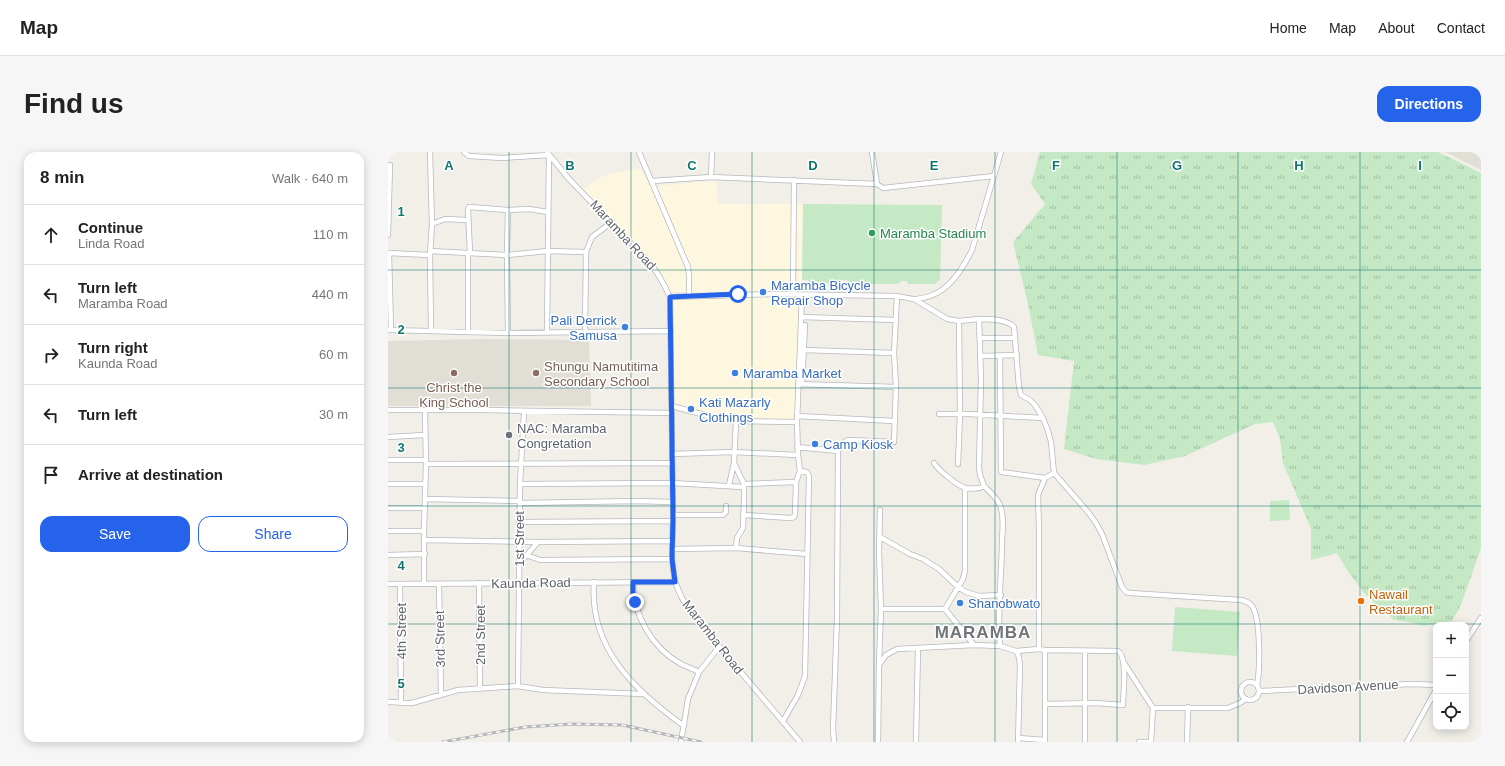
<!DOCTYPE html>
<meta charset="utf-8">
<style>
:root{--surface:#fff;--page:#f6f6f6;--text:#222;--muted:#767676;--line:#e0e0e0;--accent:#2563eb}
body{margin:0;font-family:Arial,sans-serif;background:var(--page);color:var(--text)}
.controls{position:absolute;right:12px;bottom:12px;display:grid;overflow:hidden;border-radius:8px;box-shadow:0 2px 10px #0003}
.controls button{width:36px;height:36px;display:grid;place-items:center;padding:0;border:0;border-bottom:1px solid var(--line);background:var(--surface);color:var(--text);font:20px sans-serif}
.stop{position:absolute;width:12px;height:12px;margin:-9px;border:3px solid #2563eb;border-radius:50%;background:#fff}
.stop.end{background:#2563eb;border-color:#fff;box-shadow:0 1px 4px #0008}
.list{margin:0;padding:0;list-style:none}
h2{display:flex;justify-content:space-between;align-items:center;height:52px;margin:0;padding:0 16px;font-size:17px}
h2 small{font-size:13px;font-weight:400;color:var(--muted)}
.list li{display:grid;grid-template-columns:26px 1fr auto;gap:12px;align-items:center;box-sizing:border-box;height:60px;padding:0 16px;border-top:1px solid var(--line)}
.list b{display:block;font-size:15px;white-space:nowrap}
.list p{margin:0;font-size:13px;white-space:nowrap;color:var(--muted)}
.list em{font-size:13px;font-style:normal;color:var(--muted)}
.actions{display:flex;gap:8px;padding:12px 16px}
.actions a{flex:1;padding:9px 0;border:1px solid var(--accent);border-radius:12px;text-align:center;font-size:14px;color:var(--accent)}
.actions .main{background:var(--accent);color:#fff}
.icon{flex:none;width:22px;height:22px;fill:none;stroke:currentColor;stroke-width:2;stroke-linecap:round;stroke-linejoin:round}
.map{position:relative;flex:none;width:1093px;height:590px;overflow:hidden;border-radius:12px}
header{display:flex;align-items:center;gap:24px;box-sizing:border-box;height:56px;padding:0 20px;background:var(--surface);border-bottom:1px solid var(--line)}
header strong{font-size:19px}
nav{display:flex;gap:22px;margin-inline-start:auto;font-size:14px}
.intro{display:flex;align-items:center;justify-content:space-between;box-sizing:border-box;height:96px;padding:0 24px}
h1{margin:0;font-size:28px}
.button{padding:10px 18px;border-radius:12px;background:var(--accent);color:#fff;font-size:14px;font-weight:700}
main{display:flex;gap:24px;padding:0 24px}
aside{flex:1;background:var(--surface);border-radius:12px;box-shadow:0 2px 10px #0003}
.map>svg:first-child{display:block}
.commercial{fill:#fef7e0}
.education{fill:#e1ded6}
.grass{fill:url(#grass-tufts)}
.garden{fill:#c5e8c5}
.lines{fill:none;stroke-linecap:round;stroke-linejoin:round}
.minor-casing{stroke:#b5b8bc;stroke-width:6}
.minor{stroke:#fff;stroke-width:4.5}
.rail-casing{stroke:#b6b7b8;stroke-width:3}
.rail{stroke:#fff;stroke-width:1.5;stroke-dasharray:4.5;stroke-linecap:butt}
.route{stroke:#2563eb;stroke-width:5}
.grid{fill:none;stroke:#0f766e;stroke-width:1;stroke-opacity:0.55}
.leisure-dot{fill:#2e9e5b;stroke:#fff;stroke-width:1.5}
.shop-dot{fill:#3f7fe0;stroke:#fff;stroke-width:1.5}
.education-dot{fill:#8d6e63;stroke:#fff;stroke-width:1.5}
.worship-dot{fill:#6b7280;stroke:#fff;stroke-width:1.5}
.food-dot{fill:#e8710a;stroke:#fff;stroke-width:1.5}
.labels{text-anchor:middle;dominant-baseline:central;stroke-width:3;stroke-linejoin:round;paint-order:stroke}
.leisure-label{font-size:13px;fill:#27864d;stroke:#fff;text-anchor:start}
.street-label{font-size:13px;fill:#5f6368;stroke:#fff}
.shop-label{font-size:13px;fill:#366cbe;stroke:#fff;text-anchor:start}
.education-label{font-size:13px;fill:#785e54;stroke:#fff;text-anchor:start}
.worship-label{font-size:13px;fill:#5b616d;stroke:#fff;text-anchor:start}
.food-label{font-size:13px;fill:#c56008;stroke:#fff;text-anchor:start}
.district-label{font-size:17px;font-weight:bold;letter-spacing:1px;fill:#70757a;stroke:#fff}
.grid-label{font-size:13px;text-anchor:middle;font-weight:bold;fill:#0f766e;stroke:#fff;stroke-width:3;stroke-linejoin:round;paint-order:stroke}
</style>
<header>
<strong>Map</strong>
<nav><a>Home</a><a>Map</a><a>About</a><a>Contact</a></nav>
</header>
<div class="intro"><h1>Find us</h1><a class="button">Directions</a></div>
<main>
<aside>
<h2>8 min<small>Walk · 640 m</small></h2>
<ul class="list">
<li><svg class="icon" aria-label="ahead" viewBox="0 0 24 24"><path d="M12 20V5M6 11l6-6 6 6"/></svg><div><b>Continue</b><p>Linda Road</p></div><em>110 m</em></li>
<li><svg class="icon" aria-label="left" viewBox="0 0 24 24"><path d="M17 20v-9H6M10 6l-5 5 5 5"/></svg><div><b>Turn left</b><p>Maramba Road</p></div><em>440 m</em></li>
<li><svg class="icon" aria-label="right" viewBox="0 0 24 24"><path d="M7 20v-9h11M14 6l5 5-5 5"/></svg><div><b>Turn right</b><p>Kaunda Road</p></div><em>60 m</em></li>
<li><svg class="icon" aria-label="left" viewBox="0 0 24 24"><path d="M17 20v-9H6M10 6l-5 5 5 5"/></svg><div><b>Turn left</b></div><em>30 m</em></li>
<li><svg class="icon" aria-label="arrive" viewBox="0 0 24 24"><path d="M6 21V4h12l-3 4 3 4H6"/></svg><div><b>Arrive at destination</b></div></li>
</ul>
<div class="actions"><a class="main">Save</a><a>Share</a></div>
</aside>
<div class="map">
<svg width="1093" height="590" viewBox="0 0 1093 590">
<defs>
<pattern id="grass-tufts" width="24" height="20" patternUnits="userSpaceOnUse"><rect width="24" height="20" fill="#c5e8c5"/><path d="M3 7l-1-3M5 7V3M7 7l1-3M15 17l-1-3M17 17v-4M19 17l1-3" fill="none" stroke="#a3c0a4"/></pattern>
</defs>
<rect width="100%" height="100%" fill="#f1efe8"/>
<path class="commercial" d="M252,16L262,34L328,29L330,52H415L414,139L283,140L273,120L196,37L214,24Z
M413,145L410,189L407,272L353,268L324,264L286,252L285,146Z"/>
<path class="education" d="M1057,0H1093V18Z
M94,187L201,188L203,254H0V189Z"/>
<path class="grass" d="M652,0H1050L1093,21V396L1073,453L1064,469L1035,474L1021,470L1006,468L995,459L976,441L959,418L949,401L923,408V377L895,311L892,287L885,270L867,272L797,304L756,313L708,307L676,297L686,209L650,203L640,152L625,90L657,52L643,32Z"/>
<path class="garden" d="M415,52L554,53L552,127L547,132H520L519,129H513L510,132H461L459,128H453L451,131H420V128H414Z
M901,348L902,368L882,369V349Z
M787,455L852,460L849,504L784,499Z"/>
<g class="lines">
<defs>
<path id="minor" d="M42,0L44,72
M76,0L81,4L114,6L161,3L159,180
M159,0L181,27L260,109C270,120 276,132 282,145L285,363L284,407L287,430L293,444L302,460L412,590
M251,0L300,115L301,124V144
M484,0L489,32
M323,25L324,0
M264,29L323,25L489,32L495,36L606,24
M120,58L119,103L159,99L198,100
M0,83L2,13
M42,99L80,101
M0,101L42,103
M1,101L3,178
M82,101L80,58L81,55L120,58L141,57L160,60
M405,143L406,28
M282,145L385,142L509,144C515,145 522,147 528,147C557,145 572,122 584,98L613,0
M526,147L559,167L571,169L591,167L593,227L591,316L592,323L596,334C592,337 582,337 577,336C569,333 550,318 546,311
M413,165L507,168
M591,167C601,167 619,167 626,175L631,235L633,243L642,248L647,253L655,266L660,279L663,290L666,321L700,360L708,371L714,382L734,435L738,440L742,441L853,448C858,449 861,450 864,454C873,466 872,518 869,533
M0,178L120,181L283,179
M43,179L42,103L44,72L57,67L80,68
M80,179V101L119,103L120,181
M197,181L198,100L204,85L224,70
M592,186H627
M416,198L506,201
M593,204L629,203
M612,204L613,320L657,326L666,321
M410,232L508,235
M414,232L417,173
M284,254L324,265L348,269L409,270
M0,258H96L284,261
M551,262H581L655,266
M409,264L506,269
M0,285L37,283
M409,295L450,299
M284,302L346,300L410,303
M0,308H38
M346,311L356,332V349L355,376L349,386L348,396
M38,312L284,311
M570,312L572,262L571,169
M412,319L410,303L409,270L414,143
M657,326L650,343L651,379V497L657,498V590
M0,332H37
M132,332L284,331L355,335
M356,332L408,330
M341,333L346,311L348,269
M596,334C602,340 609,346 612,353C616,364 615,376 614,387C614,422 609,458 612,494
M37,347L132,349
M132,351L249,349L284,350
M0,356H37
M285,363H335L338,360V354
M356,363L403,366L406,365L407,362L408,330L412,319L419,320L421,324L417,524L410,543L395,569
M131,370L285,369
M0,379H36
M492,385L522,402L535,407L551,417L570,435L578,440L591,444L613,443
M36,388L150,390L284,389
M284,397L348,396L419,402
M0,403L37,402
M138,403L152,408H158L284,407
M131,412L150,390
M206,430C201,496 246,538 296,574
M245,430C245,463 264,496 293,512C299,515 305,517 311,520
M91,431L92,536
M0,432L287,430
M12,432L13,551
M36,432V379L38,312L37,258
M51,432L53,542
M493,457H557L575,427L577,419V336
M557,457L586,493
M1078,489L1093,466
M628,499L651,497
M736,511L765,556
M491,512L493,457L491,400L492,358
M853 539a9 9 0 1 1 18 0a9 9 0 1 1-18 0Z
M130,534L132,332L136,259
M871,539L1024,532L1048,533
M0,550L24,551L70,538L130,534L155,538L256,542
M657,552L707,551L735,553C735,542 740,505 730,499L657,498
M630,586L657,588
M293,590L300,547L311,520L331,495
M446,590L445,577L449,466L450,299L453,292L460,288L506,290L508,235L506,201L509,144
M490,590L491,513L498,503L509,497L586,493L612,494L628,499L631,505L632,514L630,590
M528,590L530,497
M697,590V499
M751,590H763
M763,590L765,556H840L852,551L858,547
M799,590L800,555
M1019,590L1048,538"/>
</defs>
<use href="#minor" class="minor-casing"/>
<use href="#minor" class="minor"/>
<defs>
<path id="rail" d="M55,590L137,575L184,572L234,573L313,590"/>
</defs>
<use href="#rail" class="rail-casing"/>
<use href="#rail" class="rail"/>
</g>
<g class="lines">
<path class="route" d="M247,450L245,441V430H287L284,407L285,364L282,145L350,142"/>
</g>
<path class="grid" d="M121,0V590M243,0V590M364,0V590M486,0V590M607,0V590M729,0V590M850,0V590M972,0V590M0,118H1093M0,236H1093M0,354H1093M0,472H1093"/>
<circle class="leisure-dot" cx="484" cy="81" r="4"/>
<g class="shop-dot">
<circle cx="375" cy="140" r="4"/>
<circle cx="237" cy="175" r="4"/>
<circle cx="347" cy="221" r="4"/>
<circle cx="303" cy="257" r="4"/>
<circle cx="427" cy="292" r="4"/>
<circle cx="572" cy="451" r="4"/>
</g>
<g class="education-dot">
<circle cx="66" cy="221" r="4"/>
<circle cx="148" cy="221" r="4"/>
</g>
<circle class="worship-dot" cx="121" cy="283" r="4"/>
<circle class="food-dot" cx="973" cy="449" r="4"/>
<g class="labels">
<g class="leisure-label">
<text x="492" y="81">Maramba Stadium</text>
</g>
<g class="street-label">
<text transform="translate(235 83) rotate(47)">Maramba Road</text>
<text transform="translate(131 387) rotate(-90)">1st Street</text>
<text transform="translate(143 431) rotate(-1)">Kaunda Road</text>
<text transform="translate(13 479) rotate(-90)">4th Street</text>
<text transform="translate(92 483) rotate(-90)">2nd Street</text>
<text transform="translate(325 485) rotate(52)">Maramba Road</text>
<text transform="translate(52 487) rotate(-91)">3rd Street</text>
<text transform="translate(960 535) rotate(-3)">Davidson Avenue</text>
</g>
<g class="shop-label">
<text x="383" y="133">Maramba Bicycle<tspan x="383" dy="15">Repair Shop</tspan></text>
<text x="229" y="168" text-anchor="end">Pali Derrick<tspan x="229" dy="15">Samusa</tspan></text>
<text x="355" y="221">Maramba Market</text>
<text x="311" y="250">Kati Mazarly<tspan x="311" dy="15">Clothings</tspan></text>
<text x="435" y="292">Camp Kiosk</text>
<text x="580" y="451">Shanobwato</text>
</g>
<g class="education-label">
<text x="156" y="214">Shungu Namutitima<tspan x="156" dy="15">Secondary School</tspan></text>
<text x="66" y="235" text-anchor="middle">Christ the<tspan x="66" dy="15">King School</tspan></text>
</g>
<g class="worship-label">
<text x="129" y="276">NAC: Maramba<tspan x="129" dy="15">Congretation</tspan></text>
</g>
<g class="food-label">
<text x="981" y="442">Nawail<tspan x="981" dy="15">Restaurant</tspan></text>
</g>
<g class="district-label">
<text x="595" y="480">MARAMBA</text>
</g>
</g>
<g class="grid-label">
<text x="61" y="18">A</text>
<text x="182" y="18">B</text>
<text x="304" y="18">C</text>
<text x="425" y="18">D</text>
<text x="546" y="18">E</text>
<text x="668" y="18">F</text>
<text x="789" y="18">G</text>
<text x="911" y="18">H</text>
<text x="1032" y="18">I</text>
<text x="13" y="64">1</text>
<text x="13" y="182">2</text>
<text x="13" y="300">3</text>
<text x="13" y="418">4</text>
<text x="13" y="536">5</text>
</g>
</svg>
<div class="controls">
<button>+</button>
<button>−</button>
<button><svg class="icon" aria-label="locate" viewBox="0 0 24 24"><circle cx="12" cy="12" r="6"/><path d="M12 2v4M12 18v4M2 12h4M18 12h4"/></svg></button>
</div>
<div class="stop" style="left:350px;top:142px"></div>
<div class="stop end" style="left:247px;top:450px"></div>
</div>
</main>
